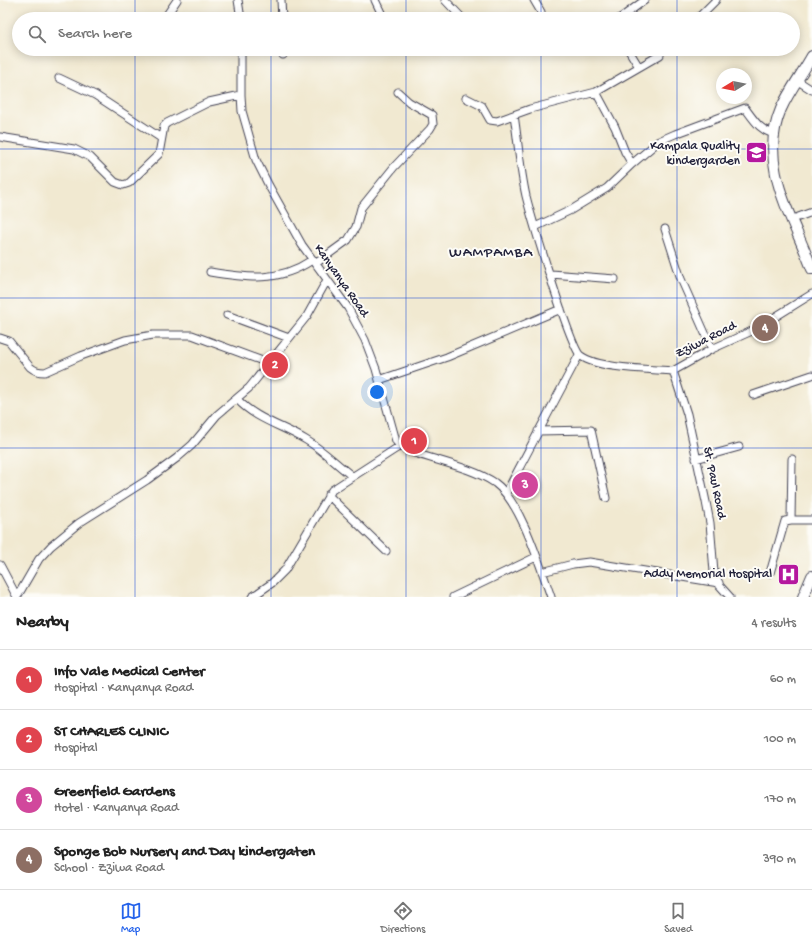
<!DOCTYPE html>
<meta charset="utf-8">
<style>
:root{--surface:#fff;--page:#f6f6f6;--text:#222;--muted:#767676;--line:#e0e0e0;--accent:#2563eb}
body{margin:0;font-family:"Gochi Hand",sans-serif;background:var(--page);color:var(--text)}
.compass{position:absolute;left:716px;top:68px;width:36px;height:36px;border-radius:50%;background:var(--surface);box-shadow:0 2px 10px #0003;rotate:260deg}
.you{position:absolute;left:377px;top:392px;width:14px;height:14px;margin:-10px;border:3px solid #fff;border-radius:50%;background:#1a73e8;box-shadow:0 0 0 6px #1a73e833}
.badge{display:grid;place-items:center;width:26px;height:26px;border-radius:50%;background:var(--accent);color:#fff;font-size:13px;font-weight:700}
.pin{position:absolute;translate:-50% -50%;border:2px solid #fff;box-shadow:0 1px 4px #0006}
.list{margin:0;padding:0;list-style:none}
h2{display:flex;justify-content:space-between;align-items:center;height:52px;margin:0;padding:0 16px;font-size:17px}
h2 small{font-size:13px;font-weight:400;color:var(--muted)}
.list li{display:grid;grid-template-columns:26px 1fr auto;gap:12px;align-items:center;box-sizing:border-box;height:60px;padding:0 16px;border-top:1px solid var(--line)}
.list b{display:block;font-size:15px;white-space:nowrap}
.list p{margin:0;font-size:13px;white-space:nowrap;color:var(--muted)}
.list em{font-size:13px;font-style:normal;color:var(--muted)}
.icon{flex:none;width:22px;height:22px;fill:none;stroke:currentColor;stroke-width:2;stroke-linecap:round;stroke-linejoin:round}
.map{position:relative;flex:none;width:812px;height:597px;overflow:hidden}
.search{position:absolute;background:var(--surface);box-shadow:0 2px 10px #0003;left:12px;right:12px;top:12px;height:44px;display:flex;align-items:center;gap:10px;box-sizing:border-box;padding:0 14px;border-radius:22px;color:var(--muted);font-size:15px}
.sheet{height:292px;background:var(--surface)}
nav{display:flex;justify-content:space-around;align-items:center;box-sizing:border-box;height:56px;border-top:1px solid var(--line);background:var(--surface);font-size:11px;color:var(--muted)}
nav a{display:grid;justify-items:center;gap:2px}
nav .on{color:var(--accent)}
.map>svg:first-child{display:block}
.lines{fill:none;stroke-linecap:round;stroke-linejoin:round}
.street-casing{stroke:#414052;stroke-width:9}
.secondary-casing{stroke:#414052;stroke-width:12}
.street{stroke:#fff;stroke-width:7}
.secondary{stroke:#fff;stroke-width:10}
.grid{fill:none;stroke:#1d4ed8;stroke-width:1;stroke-opacity:0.55}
.labels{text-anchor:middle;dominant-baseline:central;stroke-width:4;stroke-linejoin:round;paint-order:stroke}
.poi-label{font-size:13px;fill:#22223b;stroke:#fdfcf7;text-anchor:end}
.street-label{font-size:13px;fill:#22223b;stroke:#fdfcf7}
.quarter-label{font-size:15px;letter-spacing:1px;fill:#22223b;stroke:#fdfcf7}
</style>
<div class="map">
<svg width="812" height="597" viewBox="0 0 812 597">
<rect width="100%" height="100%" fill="#fdfcf7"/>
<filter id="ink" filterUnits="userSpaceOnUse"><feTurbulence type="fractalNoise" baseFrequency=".025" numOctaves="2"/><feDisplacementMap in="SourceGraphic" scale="8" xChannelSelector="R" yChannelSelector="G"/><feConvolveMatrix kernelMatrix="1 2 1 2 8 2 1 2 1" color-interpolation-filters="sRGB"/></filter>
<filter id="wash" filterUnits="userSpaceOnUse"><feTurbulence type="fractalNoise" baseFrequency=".012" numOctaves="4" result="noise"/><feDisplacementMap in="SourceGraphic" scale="16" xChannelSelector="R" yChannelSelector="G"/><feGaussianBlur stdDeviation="0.9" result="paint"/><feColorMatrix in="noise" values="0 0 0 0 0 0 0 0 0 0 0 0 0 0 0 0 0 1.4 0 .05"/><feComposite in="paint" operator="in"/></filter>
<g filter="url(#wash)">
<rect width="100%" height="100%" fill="#f1e9d1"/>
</g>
<g filter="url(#ink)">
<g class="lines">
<defs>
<path id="street" d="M238,0L241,19
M281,0L282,19
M375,0L384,19
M445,0L463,19
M534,0L541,12
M164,19L177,0
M619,19L645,0
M697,19L716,0
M241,49V95L242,111L256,160L269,186L302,245L348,308L365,340L376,369L396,441L400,446L412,452C437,461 473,468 495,483C521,502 540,566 551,597
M283,49V55
M628,49L639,67
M59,78L95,95L161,138
M798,81L812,90
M596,92L615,127L625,152L632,164
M466,98L482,106L490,120L497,121L530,109L596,92L660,55
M514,115C518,141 520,169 526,196C531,216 571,350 581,356C599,369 650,369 673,371
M0,137L74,149L90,157L115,182L123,185L129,183L159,154L164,126L167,123L209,102L241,95
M793,219L812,212
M535,227L571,210L607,188L632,164L659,141L675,134L745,108C754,120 760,131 775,134
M665,229L681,279L712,349
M315,264L348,240L356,227L361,208L394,167L430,129L433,124L432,115L409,102L398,92
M210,272C247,278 278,283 312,260
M551,274L615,279
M227,315L289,338
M0,338L9,341L30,367C35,371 38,372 45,372L81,356L125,340L153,335H192L268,363
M673,371L687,414L706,502L710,523L714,572L720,586L730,597
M673,371L712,349L754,330L812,294
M379,380L447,357L561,309
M753,395L812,375
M237,399C255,419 283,426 306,440C323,450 336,464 352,476
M538,431L591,430L606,498
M696,459L739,447
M792,459L791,520H812
M506,493L579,355
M328,495L386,551
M0,565L17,597
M542,572L573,564L589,562L719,583
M770,573L785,521L791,520
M17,597L39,559L51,546L79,523L147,480L177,458L192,445L217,415L249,388L307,316L327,280
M252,597L272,583L285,570L332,490L400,446
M453,597L536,557"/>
<path id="secondary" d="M812,56C802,74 789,91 781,109C757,165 793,217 812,269
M803,597L812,576"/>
</defs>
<use href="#street" class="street-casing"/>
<use href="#secondary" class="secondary-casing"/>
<use href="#street" class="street"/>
<use href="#secondary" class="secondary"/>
</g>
</g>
<path class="grid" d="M135,0V19M271,0V19M406,0V19M541,0V19M677,0V19M135,49V597M271,49V597M406,49V597M541,49V597M677,49V597M0,149H812M0,298H812M0,448H812"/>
<defs>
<symbol id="school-square" viewBox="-11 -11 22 22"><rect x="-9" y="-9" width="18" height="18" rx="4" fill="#b5179e" stroke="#fdfcf7"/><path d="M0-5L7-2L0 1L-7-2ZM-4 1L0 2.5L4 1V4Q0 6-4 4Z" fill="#fff"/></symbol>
<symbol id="hospital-square" viewBox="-11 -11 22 22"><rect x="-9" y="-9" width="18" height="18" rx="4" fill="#b5179e" stroke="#fdfcf7"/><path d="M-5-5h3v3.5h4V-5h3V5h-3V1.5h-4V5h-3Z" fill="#fff"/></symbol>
</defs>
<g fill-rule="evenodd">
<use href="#school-square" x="744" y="140" width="25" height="25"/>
<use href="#hospital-square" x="776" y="562" width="25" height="25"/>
</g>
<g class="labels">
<g class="poi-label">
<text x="740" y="146">Kampala Quality<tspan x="740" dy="15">kindergarden</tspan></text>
<text x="772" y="574">Addy Memorial Hospital</text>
</g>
<g class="street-label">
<text transform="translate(341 281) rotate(55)">Kanyanya Road</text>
<text transform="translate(706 340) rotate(-27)">Zziwa Road</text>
<text transform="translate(714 483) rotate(78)">St. Paul Road</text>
</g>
<g class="quarter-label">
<text x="491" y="253">WAMPAMBA</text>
</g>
</g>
</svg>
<svg class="compass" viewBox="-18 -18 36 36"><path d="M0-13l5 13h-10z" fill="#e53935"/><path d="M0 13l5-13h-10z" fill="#767676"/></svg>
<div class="you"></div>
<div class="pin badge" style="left:414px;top:441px;background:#e0444e">1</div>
<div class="pin badge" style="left:275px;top:365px;background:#e0444e">2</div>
<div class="pin badge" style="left:525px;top:485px;background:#d1479c">3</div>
<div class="pin badge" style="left:765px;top:328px;background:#8d6e63">4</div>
<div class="search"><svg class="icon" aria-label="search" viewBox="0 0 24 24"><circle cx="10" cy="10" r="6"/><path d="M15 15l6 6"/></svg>Search here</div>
</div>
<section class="sheet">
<h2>Nearby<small>4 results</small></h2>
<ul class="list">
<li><span class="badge" style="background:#e0444e">1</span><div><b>Info Vale Medical Center</b><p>Hospital · Kanyanya Road</p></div><em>60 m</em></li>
<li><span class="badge" style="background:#e0444e">2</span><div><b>ST CHARLES CLINIC</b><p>Hospital</p></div><em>100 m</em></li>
<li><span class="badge" style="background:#d1479c">3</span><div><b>Greenfield Gardens</b><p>Hotel · Kanyanya Road</p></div><em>170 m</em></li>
<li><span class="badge" style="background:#8d6e63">4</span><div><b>Sponge Bob Nursery and Day kindergaten</b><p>School · Zziwa Road</p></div><em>390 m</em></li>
</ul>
</section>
<nav>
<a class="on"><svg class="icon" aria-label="map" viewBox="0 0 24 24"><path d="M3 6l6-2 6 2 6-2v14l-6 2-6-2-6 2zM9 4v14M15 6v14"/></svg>Map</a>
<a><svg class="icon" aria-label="directions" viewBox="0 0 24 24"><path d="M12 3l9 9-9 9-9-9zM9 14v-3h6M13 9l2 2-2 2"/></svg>Directions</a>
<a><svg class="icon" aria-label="saved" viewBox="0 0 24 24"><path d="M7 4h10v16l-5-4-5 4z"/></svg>Saved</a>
</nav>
